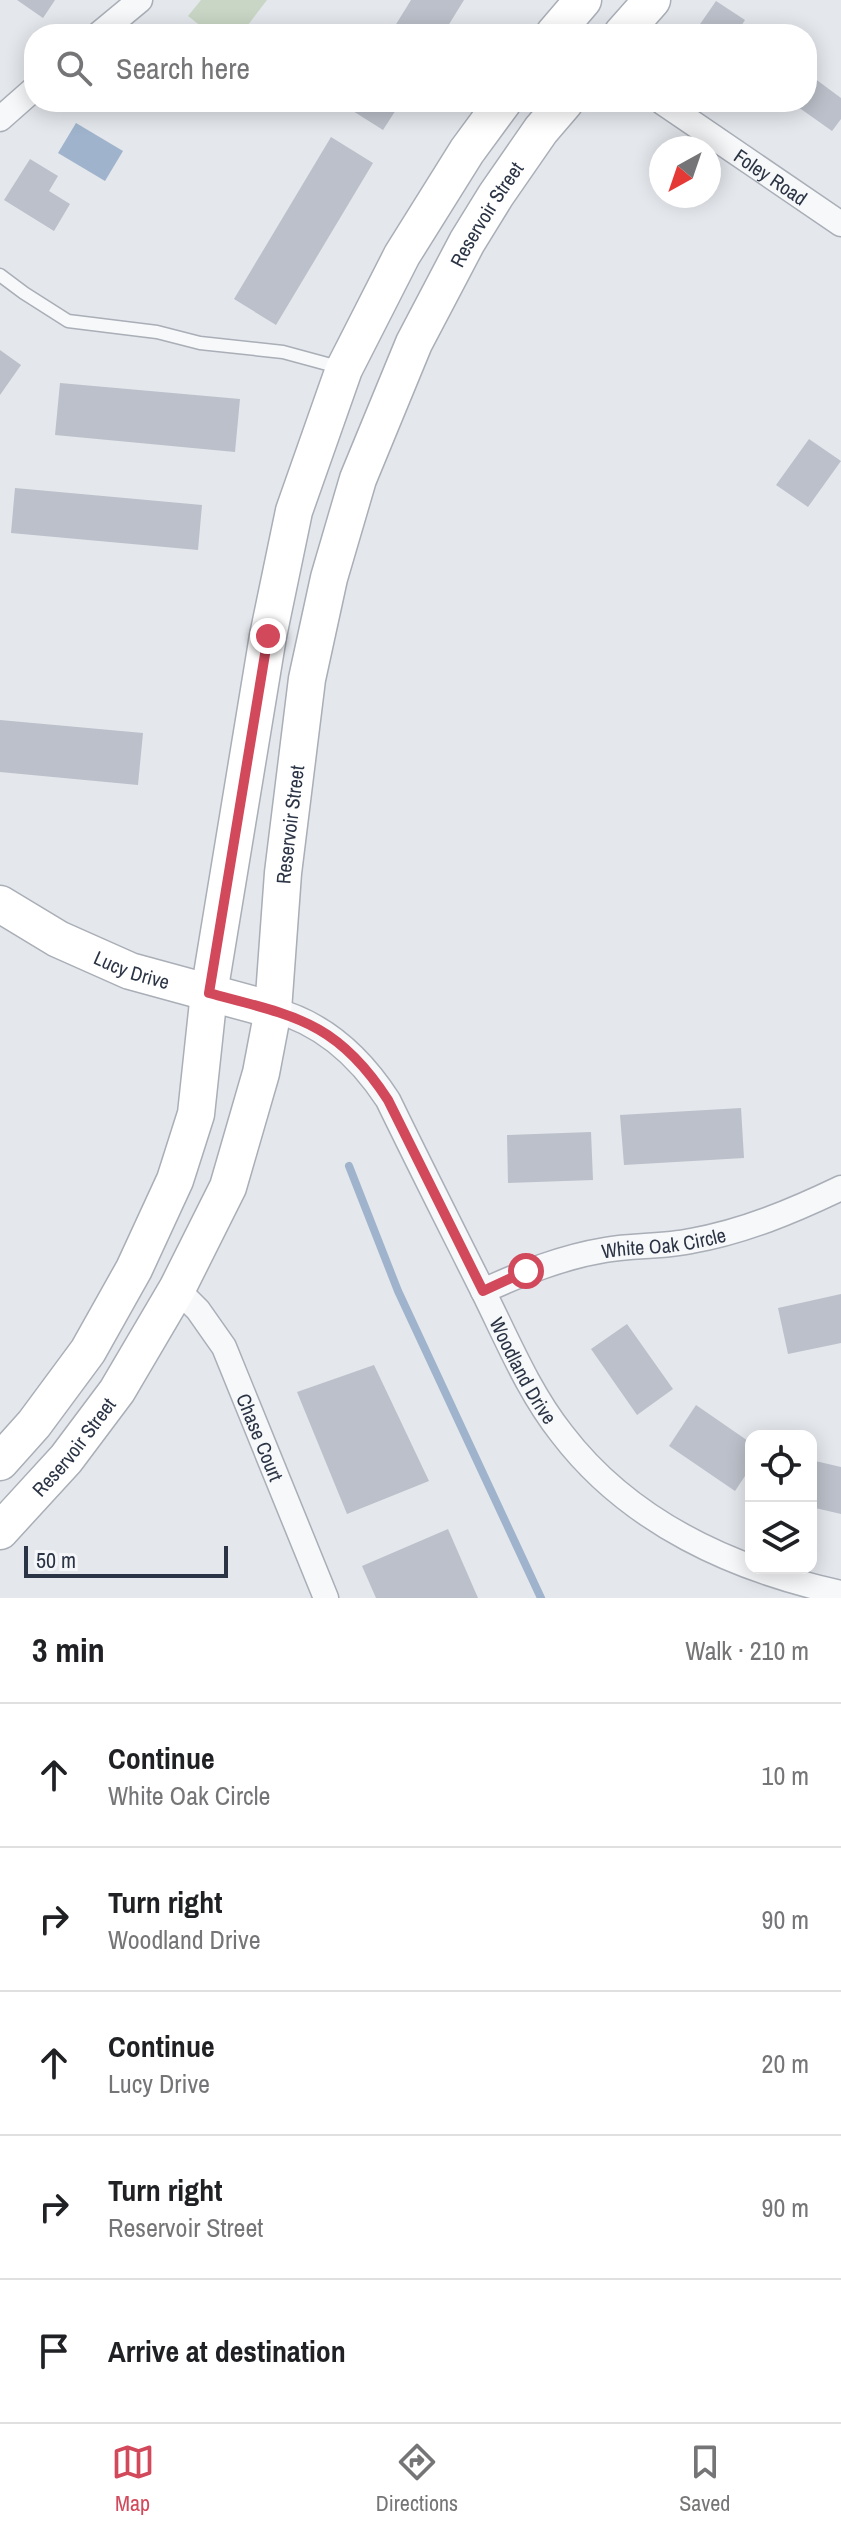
<!DOCTYPE html>
<meta charset="utf-8">
<style>
:root{--surface:#fff;--page:#f2f2f2;--text:#202124;--muted:#757577;--line:#e0e0e0;--accent:#d1495b}
body{margin:0;font-family:"Archivo Narrow",sans-serif;background:var(--page);color:var(--text)}
.controls{position:absolute;right:24px;bottom:24px;display:grid;overflow:hidden;border-radius:16px;box-shadow:0 4px 20px #0003}
.controls button{width:72px;height:72px;display:grid;place-items:center;padding:0;border:0;border-bottom:2px solid var(--line);background:var(--surface);color:var(--text);font:40px sans-serif}
.compass{position:absolute;left:649px;top:136px;width:72px;height:72px;border-radius:50%;background:var(--surface);box-shadow:0 4px 20px #0003;rotate:220deg}
.scale{position:absolute;left:24px;bottom:20px;width:204px;box-sizing:border-box;padding-left:8px;border:4px solid #2b3445;border-top:0;font-size:22px;line-height:28px;white-space:nowrap;color:#2b3445;-webkit-text-stroke:6px #f4f6f9;paint-order:stroke}
.stop{position:absolute;width:24px;height:24px;margin:-18px;border:6px solid #d1495b;border-radius:50%;background:#fff}
.stop.end{background:#d1495b;border-color:#fff;box-shadow:0 2px 8px #0008}
.list{margin:0;padding:0;list-style:none}
h2{display:flex;justify-content:space-between;align-items:center;height:104px;margin:0;padding:0 32px;font-size:34px}
h2 small{font-size:26px;font-weight:400;color:var(--muted)}
.list li{display:grid;grid-template-columns:52px 1fr auto;gap:24px;align-items:center;box-sizing:border-box;height:144px;padding:0 32px;border-top:2px solid var(--line)}
.list b{display:block;font-size:30px;white-space:nowrap}
.list p{margin:0;font-size:26px;white-space:nowrap;color:var(--muted)}
.list em{font-size:26px;font-style:normal;color:var(--muted)}
.icon{flex:none;width:44px;height:44px;fill:none;stroke:currentColor;stroke-width:2;stroke-linecap:round;stroke-linejoin:round}
.map{position:relative;flex:none;width:841px;height:1598px;overflow:hidden}
.search{position:absolute;background:var(--surface);box-shadow:0 4px 20px #0003;left:24px;right:24px;top:24px;height:88px;display:flex;align-items:center;gap:20px;box-sizing:border-box;padding:0 28px;border-radius:32px;color:var(--muted);font-size:30px}
.sheet{height:824px;background:var(--surface)}
nav{display:flex;justify-content:space-around;align-items:center;box-sizing:border-box;height:112px;border-top:2px solid var(--line);background:var(--surface);font-size:22px;color:var(--muted)}
nav a{display:grid;justify-items:center;gap:4px}
nav .on{color:var(--accent)}
.map>svg:first-child{display:block}
.green{fill:#c9d6c5}
.water{fill:#9fb4cc}
.lines{fill:none;stroke-linecap:round;stroke-linejoin:round}
.stream{stroke:#9fb4cc;stroke-width:8}
.building{fill:#bbc0ca}
.lane-casing{stroke:#a9aeb7;stroke-width:15}
.street-casing{stroke:#a9aeb7;stroke-width:27}
.secondary-casing{stroke:#a9aeb7;stroke-width:39}
.lane{stroke:#f7f8fa;stroke-width:12}
.street{stroke:#f7f8fa;stroke-width:24}
.secondary{stroke:#fff;stroke-width:36}
.route{stroke:#d1495b;stroke-width:10}
.labels{text-anchor:middle;dominant-baseline:central;stroke-width:7;stroke-linejoin:round;paint-order:stroke}
.street-label{font-size:20px;fill:#2b3445;stroke:#f4f6f9}
</style>
<div class="map">
<svg width="841" height="1598" viewBox="0 0 841 1598">
<rect width="100%" height="100%" fill="#e4e7ec"/>
<path class="green" d="M201,0H267L241,34H211L188,16Z"/>
<path class="water" d="M76,123L123,151L105,181L58,153Z"/>
<g class="lines">
<path class="stream" d="M349,1166L398,1291L541,1598"/>
</g>
<path class="building" d="M17,0H55L43,18Z
M411,0H464L443,34H390Z
M716,1L745,20L736,34H702L696,30Z
M810,75L841,98V119L832,131L791,102H807V79Z
M348,102H401L383,130L345,106Z
M331,137L373,163L276,325L234,299Z
M30,159L58,176L49,191L70,204L54,231L4,200Z
M0,350L21,365L0,395Z
M60,383L240,399L235,452L55,435Z
M809,439L841,461L808,507L776,485Z
M15,488L202,505L198,550L11,533Z
M0,720L143,733L138,785L0,772Z
M741,1108L744,1158L624,1165L620,1115Z
M591,1132L593,1180L508,1183L507,1135Z
M841,1294V1343L788,1354L778,1308Z
M627,1324L673,1389L637,1415L591,1349Z
M374,1365L429,1481L347,1514L297,1392Z
M696,1405L751,1443V1467L735,1491L669,1446Z
M811,1460L841,1467V1514L811,1507Z
M448,1529L478,1598H376L362,1566Z"/>
<g class="lines">
<defs>
<path id="lane" d="M0,275L24,293L68,321L157,332L200,343L283,352L342,368"/>
<g id="street">
<path d="M99,34L140,0"/>
<path id="s1" d="M662,102L841,224"/>
<path d="M0,119L34,89"/>
<path id="s2" d="M273,1010C324,1023 360,1057 388,1100C419,1164 451,1227 483,1291C507,1339 528,1391 562,1434C630,1523 735,1570 841,1593"/>
<path id="s3" d="M177,1289L198,1310L224,1347L326,1598"/>
<path id="s4" d="M483,1291C523,1273 562,1257 605,1250C633,1245 663,1247 691,1241C743,1232 793,1211 841,1188"/>
</g>
<g id="secondary">
<path d="M554,34L583,0"/>
<path d="M622,34L652,0"/>
<path id="s5" d="M0,904L58,939L130,971L273,1010"/>
<path d="M0,1462L34,1424L88,1351L134,1269L175,1180L196,1114L209,993L268,636L294,511L344,369L402,255L467,151L503,102"/>
<path id="s6" d="M0,1531L66,1459L117,1391L177,1289L228,1187L261,1073L273,1010L283,873L307,679L329,578L358,479L414,343L467,242L496,195L541,130L565,102"/>
</g>
</defs>
<use href="#lane" class="lane-casing"/>
<use href="#street" class="street-casing"/>
<use href="#secondary" class="secondary-casing"/>
<use href="#lane" class="lane"/>
<use href="#street" class="street"/>
<use href="#secondary" class="secondary"/>
</g>
<g class="lines">
<path class="route" d="M268,636L209,993C294,1016 337,1021 388,1100L483,1291L526,1271"/>
</g>
<g class="labels">
<g class="street-label">
<text stroke="none"><textPath href="#s1" startOffset="132">Foley Road</textPath></text>
<text stroke="none"><textPath href="#s6" startOffset="1432">Reservoir Street</textPath></text>
<text stroke="none"><textPath href="#s6" startOffset="784">Reservoir Street</textPath></text>
<text stroke="none"><textPath href="#s5" startOffset="148">Lucy Drive</textPath></text>
<text stroke="none"><textPath href="#s4" startOffset="188">White Oak Circle</textPath></text>
<text stroke="none"><textPath href="#s2" startOffset="452">Woodland Drive</textPath></text>
<text stroke="none"><textPath href="#s3" startOffset="172">Chase Court</textPath></text>
<text stroke="none"><textPath href="#s6" startOffset="112">Reservoir Street</textPath></text>
</g>
</g>
</svg>
<div class="controls">
<button><svg class="icon" aria-label="locate" viewBox="0 0 24 24"><circle cx="12" cy="12" r="6"/><path d="M12 2v4M12 18v4M2 12h4M18 12h4"/></svg></button>
<button><svg class="icon" aria-label="layers" viewBox="0 0 24 24"><path d="M12 4l9 5-9 5-9-5zM3 14l9 5 9-5"/></svg></button>
</div>
<svg class="compass" viewBox="-18 -18 36 36"><path d="M0-13l5 13h-10z" fill="#e53935"/><path d="M0 13l5-13h-10z" fill="#757577"/></svg>
<div class="scale">50 m</div>
<div class="stop" style="left:526px;top:1271px"></div>
<div class="stop end" style="left:268px;top:636px"></div>
<div class="search"><svg class="icon" aria-label="search" viewBox="0 0 24 24"><circle cx="10" cy="10" r="6"/><path d="M15 15l6 6"/></svg>Search here</div>
</div>
<section class="sheet">
<h2>3 min<small>Walk · 210 m</small></h2>
<ul class="list">
<li><svg class="icon" aria-label="ahead" viewBox="0 0 24 24"><path d="M12 20V5M6 11l6-6 6 6"/></svg><div><b>Continue</b><p>White Oak Circle</p></div><em>10 m</em></li>
<li><svg class="icon" aria-label="right" viewBox="0 0 24 24"><path d="M7 20v-9h11M14 6l5 5-5 5"/></svg><div><b>Turn right</b><p>Woodland Drive</p></div><em>90 m</em></li>
<li><svg class="icon" aria-label="ahead" viewBox="0 0 24 24"><path d="M12 20V5M6 11l6-6 6 6"/></svg><div><b>Continue</b><p>Lucy Drive</p></div><em>20 m</em></li>
<li><svg class="icon" aria-label="right" viewBox="0 0 24 24"><path d="M7 20v-9h11M14 6l5 5-5 5"/></svg><div><b>Turn right</b><p>Reservoir Street</p></div><em>90 m</em></li>
<li><svg class="icon" aria-label="arrive" viewBox="0 0 24 24"><path d="M6 21V4h12l-3 4 3 4H6"/></svg><div><b>Arrive at destination</b></div></li>
</ul>
</section>
<nav>
<a class="on"><svg class="icon" aria-label="map" viewBox="0 0 24 24"><path d="M3 6l6-2 6 2 6-2v14l-6 2-6-2-6 2zM9 4v14M15 6v14"/></svg>Map</a>
<a><svg class="icon" aria-label="directions" viewBox="0 0 24 24"><path d="M12 3l9 9-9 9-9-9zM9 14v-3h6M13 9l2 2-2 2"/></svg>Directions</a>
<a><svg class="icon" aria-label="saved" viewBox="0 0 24 24"><path d="M7 4h10v16l-5-4-5 4z"/></svg>Saved</a>
</nav>
